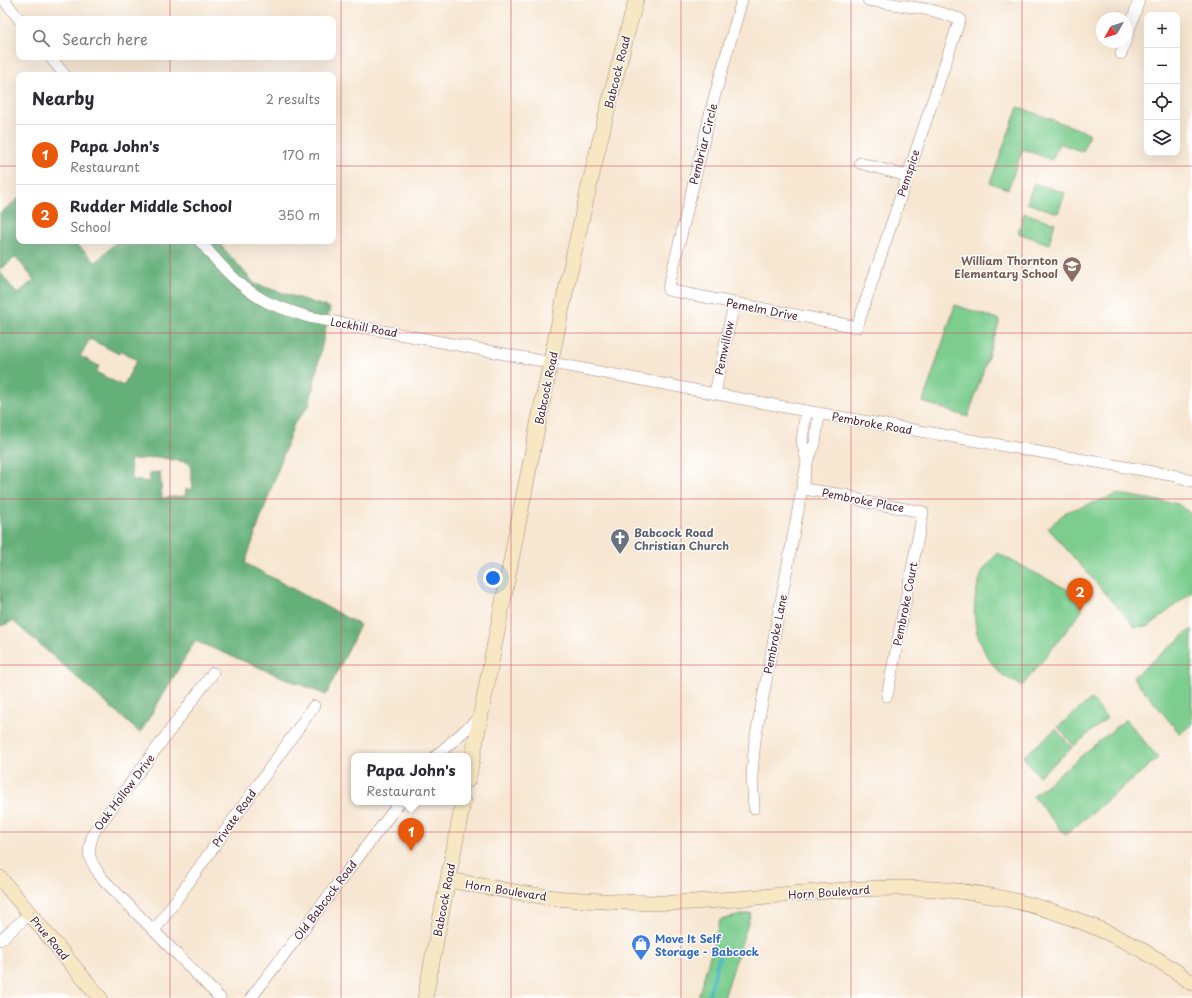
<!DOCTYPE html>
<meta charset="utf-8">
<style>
:root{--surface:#fff;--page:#f7f7f7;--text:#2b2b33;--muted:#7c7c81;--line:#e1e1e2;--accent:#ea580c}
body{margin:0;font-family:"Playpen Sans",sans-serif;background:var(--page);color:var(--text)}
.controls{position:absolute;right:12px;top:12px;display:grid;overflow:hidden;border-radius:8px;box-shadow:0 4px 16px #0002}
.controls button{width:36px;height:36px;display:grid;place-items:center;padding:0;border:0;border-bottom:1px solid var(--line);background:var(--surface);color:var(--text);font:20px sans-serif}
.compass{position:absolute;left:1096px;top:12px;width:36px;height:36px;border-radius:50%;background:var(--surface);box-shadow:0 4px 16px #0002;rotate:231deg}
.you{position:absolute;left:493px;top:578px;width:14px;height:14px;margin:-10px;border:3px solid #fff;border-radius:50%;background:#1a73e8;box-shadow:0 0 0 6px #1a73e833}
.badge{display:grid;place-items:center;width:26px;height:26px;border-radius:50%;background:var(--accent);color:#fff;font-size:13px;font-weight:700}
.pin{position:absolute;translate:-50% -33px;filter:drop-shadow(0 1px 2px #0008)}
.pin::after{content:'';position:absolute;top:21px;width:14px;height:12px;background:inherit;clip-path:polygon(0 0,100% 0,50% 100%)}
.popup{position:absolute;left:351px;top:753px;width:120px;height:52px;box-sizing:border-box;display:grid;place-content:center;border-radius:8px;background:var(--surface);filter:drop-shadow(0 1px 3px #0005);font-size:13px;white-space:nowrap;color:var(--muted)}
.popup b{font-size:15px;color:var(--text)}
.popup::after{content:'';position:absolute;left:50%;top:100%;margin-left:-8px;border:8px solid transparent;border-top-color:var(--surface)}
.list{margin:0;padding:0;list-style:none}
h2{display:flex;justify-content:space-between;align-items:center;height:52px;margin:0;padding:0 16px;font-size:17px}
h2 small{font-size:13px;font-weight:400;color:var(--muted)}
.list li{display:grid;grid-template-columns:26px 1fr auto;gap:12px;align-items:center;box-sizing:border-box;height:60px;padding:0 16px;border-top:1px solid var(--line)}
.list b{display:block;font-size:15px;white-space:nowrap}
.list p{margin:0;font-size:13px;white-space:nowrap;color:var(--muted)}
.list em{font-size:13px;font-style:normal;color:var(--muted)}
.icon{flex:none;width:22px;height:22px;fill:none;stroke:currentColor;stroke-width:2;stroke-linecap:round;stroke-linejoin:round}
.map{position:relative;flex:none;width:1192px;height:998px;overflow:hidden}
.search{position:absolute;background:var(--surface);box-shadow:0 4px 16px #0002;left:16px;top:16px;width:320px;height:44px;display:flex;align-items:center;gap:10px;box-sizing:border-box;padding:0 14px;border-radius:8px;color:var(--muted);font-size:15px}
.panel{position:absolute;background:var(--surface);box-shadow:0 4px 16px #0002;left:16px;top:72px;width:320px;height:172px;border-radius:8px}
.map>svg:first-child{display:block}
.green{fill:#7ccd8e;stroke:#63765c}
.forest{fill:#65b079;stroke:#586852;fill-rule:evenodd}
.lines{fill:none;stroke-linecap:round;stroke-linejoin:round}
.stream{stroke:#4ebaca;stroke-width:3.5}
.street-casing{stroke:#a0827e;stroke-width:12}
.secondary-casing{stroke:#a0827e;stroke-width:16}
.street{stroke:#fff;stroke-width:11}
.secondary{stroke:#f7e8c3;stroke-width:15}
.grid{fill:none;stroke:#d1495b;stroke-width:1;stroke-opacity:0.55}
.labels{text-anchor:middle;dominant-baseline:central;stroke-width:3;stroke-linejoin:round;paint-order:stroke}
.street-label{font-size:11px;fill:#4a1f2b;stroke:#fff}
.education-label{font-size:11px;font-weight:bold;fill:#785e54;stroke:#fff;text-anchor:end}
.worship-label{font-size:11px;font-weight:bold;fill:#5b616d;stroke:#fff;text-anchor:start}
.shop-label{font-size:11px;font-weight:bold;fill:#366cbe;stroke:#fff;text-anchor:start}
</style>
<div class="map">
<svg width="1192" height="998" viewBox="0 0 1192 998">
<rect width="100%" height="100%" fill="#fff"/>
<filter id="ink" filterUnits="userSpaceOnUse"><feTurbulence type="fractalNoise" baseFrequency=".025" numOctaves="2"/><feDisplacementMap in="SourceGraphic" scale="8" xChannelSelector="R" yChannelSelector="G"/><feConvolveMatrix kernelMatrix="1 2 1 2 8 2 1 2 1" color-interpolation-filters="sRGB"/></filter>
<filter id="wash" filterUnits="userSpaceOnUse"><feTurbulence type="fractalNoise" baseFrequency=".012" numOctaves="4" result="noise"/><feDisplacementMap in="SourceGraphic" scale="16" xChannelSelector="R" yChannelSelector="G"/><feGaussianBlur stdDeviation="0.9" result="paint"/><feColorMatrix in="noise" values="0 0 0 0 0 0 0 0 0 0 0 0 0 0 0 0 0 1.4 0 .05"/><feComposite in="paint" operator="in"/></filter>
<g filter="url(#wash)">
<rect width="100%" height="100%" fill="#f7e6d1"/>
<path class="green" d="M1018,107L1089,133L1083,152L1059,143L1052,160L1023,149L1008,189L990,183Z
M1034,183L1065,193L1058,213L1027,203Z
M1024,213L1055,223L1049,244L1018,233Z
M955,305L1000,320L968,417L923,402Z
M1119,494L1178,504L1192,515V592L1149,626L1135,627L1048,528L1066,512Z
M997,553L1080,596L1082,611L1022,686C1014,681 1004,677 998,671C973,642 968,609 982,573C985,566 993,559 997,553Z
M1192,629V724L1180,734L1133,677Z
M1091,699L1107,718L1074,746L1058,727Z
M1126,719L1158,758L1065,835L1033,796Z
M1056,729L1072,748L1039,776L1023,757Z
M751,913L724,998H698L720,920Z"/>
<path class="forest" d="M19,198V241H73L96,262L117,241H217L255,284L330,308L309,406L294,424L245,563L360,625L326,695L195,641L140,733L13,621L1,626L0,624V272L17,294L34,280L16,257L0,269V213ZM90,339L119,354L121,351L137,360L123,386L96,372L99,366L80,356ZM159,457L190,463L193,489H186L185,496L162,498L160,472L150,473L149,482L132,480L130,460Z"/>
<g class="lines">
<path class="stream" d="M708,998L721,951"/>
</g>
</g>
<g filter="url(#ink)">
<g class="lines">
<defs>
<path id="street" d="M4,0L19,19
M742,0L714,98L668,290L857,327L960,19L931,10L868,0
M1126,40L1139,0
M1121,54L1125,42
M50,57L65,75
M860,163L907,176
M200,241C219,264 239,287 265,301C279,308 294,312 309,317L806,411L1176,476L1192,481
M715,393L734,303
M806,411L802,441L807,462
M803,489L845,495L866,502L923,512L887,696
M213,673L94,832C86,853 88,858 101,877L220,998
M436,756L481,716
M754,808L752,774L755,740L807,462L815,443L819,413
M154,931L314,706
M0,940L30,914
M251,998L400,802"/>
<path id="secondary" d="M468,780C520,519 566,256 636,0
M0,878L100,998
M448,880C487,886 526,896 566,899C600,901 635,903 670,903C745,901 821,888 896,888C1001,886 1108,920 1192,983
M425,998L463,802"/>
</defs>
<use href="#street" class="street-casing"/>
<use href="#secondary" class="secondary-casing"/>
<use href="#street" class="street"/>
<use href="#secondary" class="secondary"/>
</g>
</g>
<path class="grid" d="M170,0V19M341,0V998M511,0V998M681,0V998M851,0V998M1022,0V998M170,57V75M0,166H19M333,166H1192M170,241V998M0,333H1192M0,499H1192M0,665H1192M0,832H1192"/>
<defs>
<symbol id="school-pin" viewBox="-11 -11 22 30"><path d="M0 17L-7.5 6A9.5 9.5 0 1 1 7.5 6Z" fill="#8d6e63" stroke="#fff"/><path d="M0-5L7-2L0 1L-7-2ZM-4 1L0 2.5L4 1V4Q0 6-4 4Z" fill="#fff"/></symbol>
<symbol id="church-pin" viewBox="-11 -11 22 30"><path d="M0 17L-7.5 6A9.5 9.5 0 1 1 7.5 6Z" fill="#6b7280" stroke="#fff"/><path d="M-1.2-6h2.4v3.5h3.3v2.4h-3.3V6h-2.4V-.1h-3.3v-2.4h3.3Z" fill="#fff"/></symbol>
<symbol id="shop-pin" viewBox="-11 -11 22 30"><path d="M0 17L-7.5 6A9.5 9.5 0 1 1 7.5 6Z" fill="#3f7fe0" stroke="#fff"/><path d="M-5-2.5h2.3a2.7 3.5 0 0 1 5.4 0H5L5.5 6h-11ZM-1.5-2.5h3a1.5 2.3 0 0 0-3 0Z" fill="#fff"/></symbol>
</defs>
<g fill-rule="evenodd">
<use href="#school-pin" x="1061" y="255" width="22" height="30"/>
<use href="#church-pin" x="609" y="527" width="22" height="30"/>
<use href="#shop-pin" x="630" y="933" width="22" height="30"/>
</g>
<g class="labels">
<g class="street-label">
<text transform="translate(617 72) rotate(-76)">Babcock Road</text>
<text transform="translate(703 144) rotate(-76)">Pembriar Circle</text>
<text transform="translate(908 173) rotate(-72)">Pemspice</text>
<text transform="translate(762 309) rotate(11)">Pemelm Drive</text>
<text transform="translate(364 327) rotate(10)">Lockhill Road</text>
<text transform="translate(724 348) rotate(-78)">Pemwillow</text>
<text transform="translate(546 388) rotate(-78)">Babcock Road</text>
<text transform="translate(872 423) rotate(10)">Pembroke Road</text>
<text transform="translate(863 500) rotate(11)">Pembroke Place</text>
<text transform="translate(905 604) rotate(-79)">Pembroke Court</text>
<text transform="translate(775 634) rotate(-79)">Pembroke Lane</text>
<text transform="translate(124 792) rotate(-53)">Oak Hollow Drive</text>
<text transform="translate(234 818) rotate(-55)">Private Road</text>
<text transform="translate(506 890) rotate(9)">Horn Boulevard</text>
<text transform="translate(829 892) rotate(-4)">Horn Boulevard</text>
<text transform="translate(325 900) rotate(-53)">Old Babcock Road</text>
<text transform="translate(444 900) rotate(-79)">Babcock Road</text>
<text transform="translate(50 938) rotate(50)">Prue Road</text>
</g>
<g class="education-label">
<text x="1058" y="260">William Thornton<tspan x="1058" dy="13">Elementary School</tspan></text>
</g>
<g class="worship-label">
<text x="634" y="532">Babcock Road<tspan x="634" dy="13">Christian Church</tspan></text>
</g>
<g class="shop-label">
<text x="655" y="938">Move It Self<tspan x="655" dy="13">Storage - Babcock</tspan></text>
</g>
</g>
</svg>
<div class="controls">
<button>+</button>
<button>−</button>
<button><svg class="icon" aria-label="locate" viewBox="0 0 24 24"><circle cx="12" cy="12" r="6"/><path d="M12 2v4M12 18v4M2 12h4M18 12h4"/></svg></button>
<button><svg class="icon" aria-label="layers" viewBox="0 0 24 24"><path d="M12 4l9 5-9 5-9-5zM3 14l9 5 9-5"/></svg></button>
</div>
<svg class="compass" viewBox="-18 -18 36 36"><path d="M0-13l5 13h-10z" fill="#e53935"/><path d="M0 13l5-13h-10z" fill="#7c7c81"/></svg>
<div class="you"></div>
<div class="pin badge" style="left:411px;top:851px">1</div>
<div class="popup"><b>Papa John's</b>Restaurant</div>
<div class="pin badge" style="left:1080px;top:611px">2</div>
<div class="search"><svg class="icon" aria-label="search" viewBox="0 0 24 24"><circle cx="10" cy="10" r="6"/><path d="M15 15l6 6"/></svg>Search here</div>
<section class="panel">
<h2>Nearby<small>2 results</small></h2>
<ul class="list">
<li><span class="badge">1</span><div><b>Papa John's</b><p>Restaurant</p></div><em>170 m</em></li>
<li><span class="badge">2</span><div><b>Rudder Middle School</b><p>School</p></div><em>350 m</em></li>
</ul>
</section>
</div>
